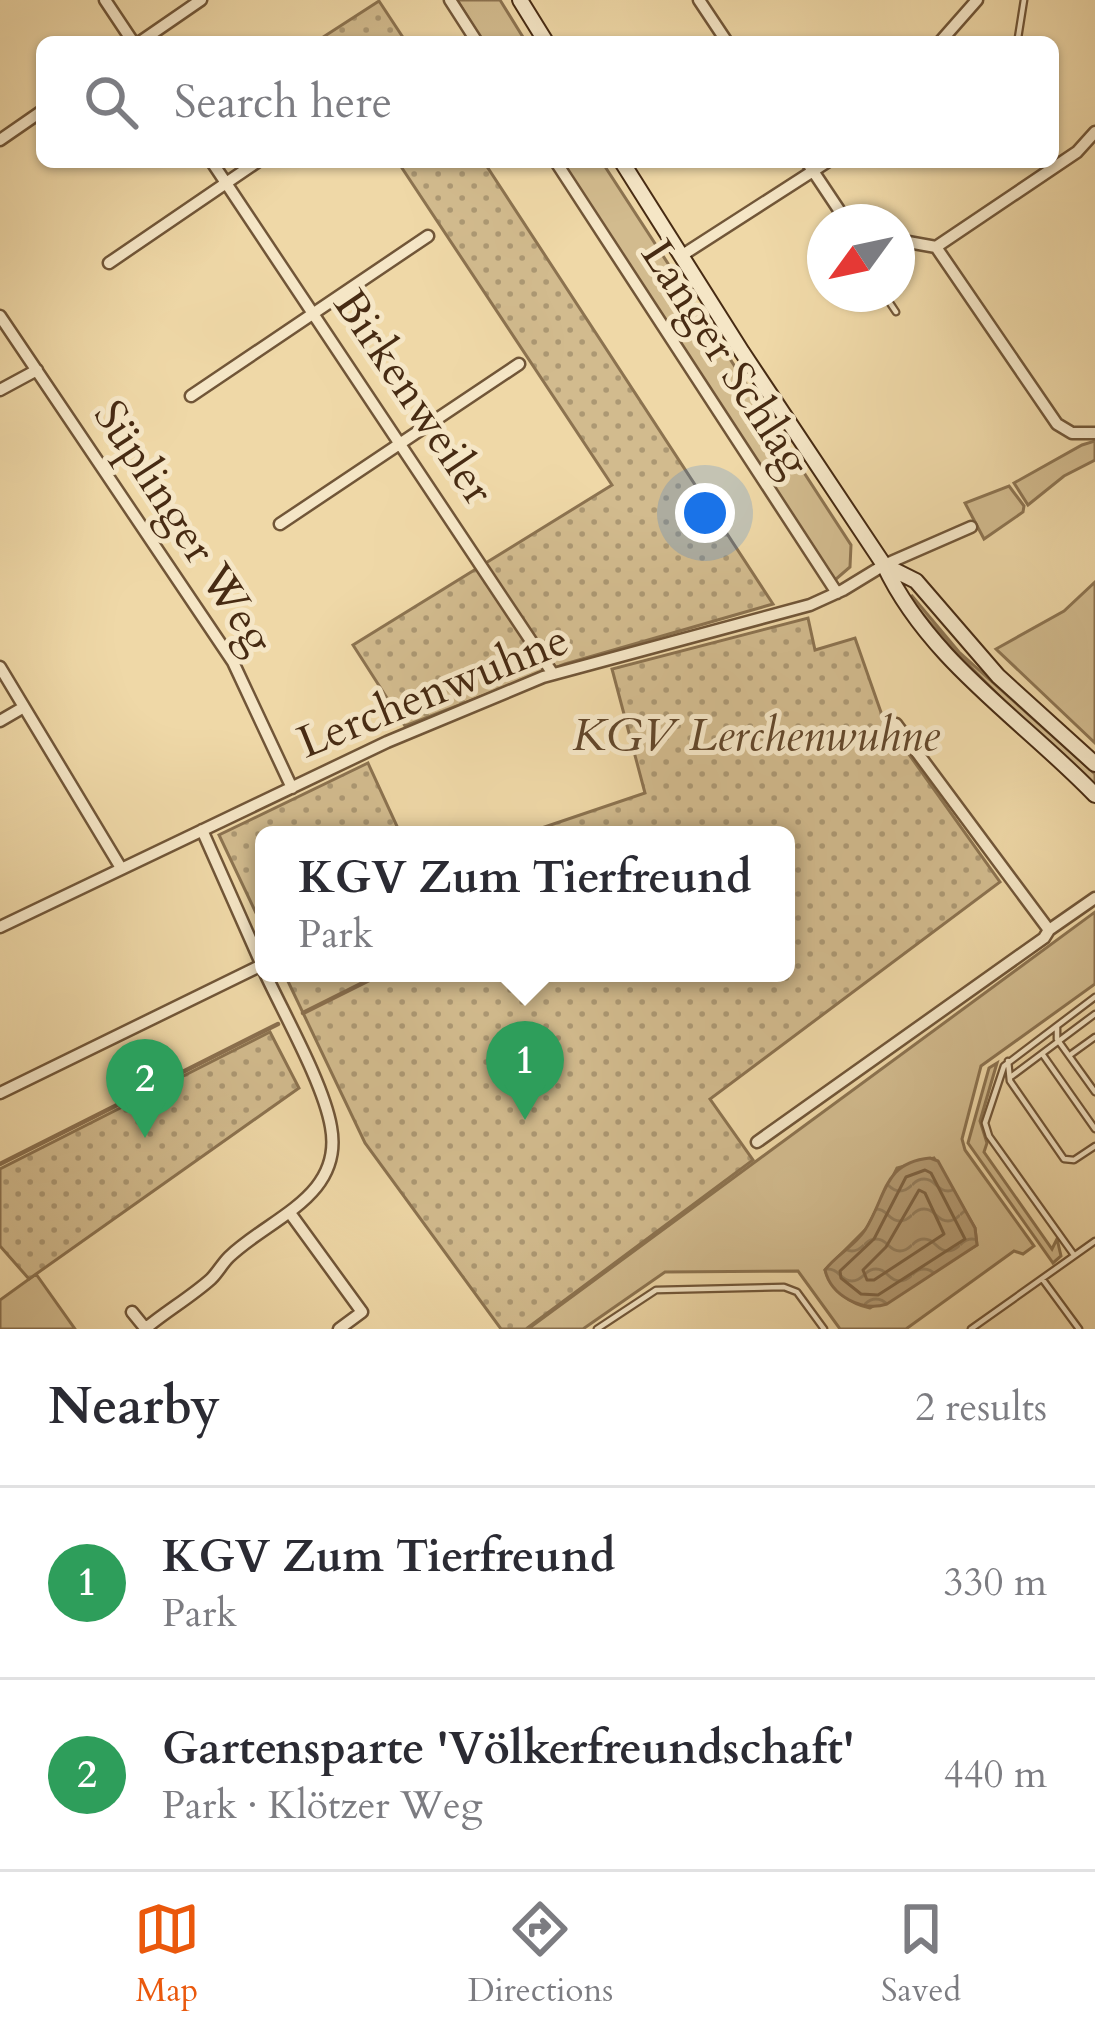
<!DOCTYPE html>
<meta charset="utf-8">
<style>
:root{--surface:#fff;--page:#f7f7f7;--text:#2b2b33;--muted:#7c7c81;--line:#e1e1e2;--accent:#ea580c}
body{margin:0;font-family:Cardo,serif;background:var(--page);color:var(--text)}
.compass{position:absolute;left:807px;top:204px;width:108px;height:108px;border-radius:50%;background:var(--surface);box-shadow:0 3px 9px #0004;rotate:237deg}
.you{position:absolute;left:705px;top:513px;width:42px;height:42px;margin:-30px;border:9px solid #fff;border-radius:50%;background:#1a73e8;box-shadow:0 0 0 18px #1a73e833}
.badge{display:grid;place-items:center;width:78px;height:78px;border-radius:50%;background:var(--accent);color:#fff;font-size:39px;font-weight:700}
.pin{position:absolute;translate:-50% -99px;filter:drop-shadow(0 3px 6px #0008)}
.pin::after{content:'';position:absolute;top:63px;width:42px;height:36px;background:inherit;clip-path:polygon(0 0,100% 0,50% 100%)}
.popup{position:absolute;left:255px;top:826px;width:540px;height:156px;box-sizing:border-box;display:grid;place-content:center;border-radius:18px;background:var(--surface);filter:drop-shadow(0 3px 9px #0005);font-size:39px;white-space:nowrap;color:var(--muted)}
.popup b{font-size:45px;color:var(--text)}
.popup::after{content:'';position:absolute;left:50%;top:100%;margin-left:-24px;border:24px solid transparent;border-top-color:var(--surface)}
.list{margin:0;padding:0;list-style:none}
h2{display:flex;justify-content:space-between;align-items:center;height:156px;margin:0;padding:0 48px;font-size:51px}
h2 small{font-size:39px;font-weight:400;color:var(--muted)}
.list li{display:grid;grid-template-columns:78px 1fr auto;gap:36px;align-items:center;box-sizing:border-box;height:192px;padding:0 48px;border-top:3px solid var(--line)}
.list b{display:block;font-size:45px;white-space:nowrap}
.list p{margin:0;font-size:39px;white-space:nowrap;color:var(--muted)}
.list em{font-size:39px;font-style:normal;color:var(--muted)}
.icon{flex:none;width:66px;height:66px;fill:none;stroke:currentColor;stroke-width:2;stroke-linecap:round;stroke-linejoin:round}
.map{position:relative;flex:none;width:1095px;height:1329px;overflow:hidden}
.search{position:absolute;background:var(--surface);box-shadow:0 3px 9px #0004;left:36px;right:36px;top:36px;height:132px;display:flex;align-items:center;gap:30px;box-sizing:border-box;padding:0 42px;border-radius:18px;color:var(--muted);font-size:45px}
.sheet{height:540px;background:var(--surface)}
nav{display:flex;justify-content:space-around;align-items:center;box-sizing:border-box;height:168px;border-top:3px solid var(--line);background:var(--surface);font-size:33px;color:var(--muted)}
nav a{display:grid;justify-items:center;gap:6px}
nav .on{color:var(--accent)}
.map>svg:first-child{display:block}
.green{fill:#d2bb8e;stroke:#8c7350;stroke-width:3;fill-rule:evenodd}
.garden{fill:url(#garden-dots);stroke:#8c7350;stroke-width:3}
.water{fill:url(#water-waves);stroke:#8a6f4e;stroke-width:3}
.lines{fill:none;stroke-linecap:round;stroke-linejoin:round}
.shore{stroke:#7e6444;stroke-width:3}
.stream{stroke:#8a6f4e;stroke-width:4.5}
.lane-casing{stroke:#715638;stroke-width:9}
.street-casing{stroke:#715638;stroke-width:15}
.secondary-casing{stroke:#472b13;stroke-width:18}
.lane{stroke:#f5e6c6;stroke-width:4.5}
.street{stroke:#f5e6c6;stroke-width:10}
.secondary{stroke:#f5e6c6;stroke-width:14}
.labels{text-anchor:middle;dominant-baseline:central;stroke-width:10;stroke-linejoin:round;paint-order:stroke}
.street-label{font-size:45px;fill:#472b13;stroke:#f5e6c6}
.park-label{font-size:45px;font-style:italic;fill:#63482c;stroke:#f5e6c6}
</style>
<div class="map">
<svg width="1095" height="1329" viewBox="0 0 1095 1329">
<defs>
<pattern id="garden-dots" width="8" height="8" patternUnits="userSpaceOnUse" patternTransform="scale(3)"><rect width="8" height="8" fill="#d2bb8e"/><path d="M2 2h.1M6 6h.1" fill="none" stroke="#ac9873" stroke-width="1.8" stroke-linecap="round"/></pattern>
<pattern id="water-waves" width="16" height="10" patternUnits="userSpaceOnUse" patternTransform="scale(3)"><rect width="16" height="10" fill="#b69d75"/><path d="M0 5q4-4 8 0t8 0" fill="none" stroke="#96805f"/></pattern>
</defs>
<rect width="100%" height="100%" fill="#efd8a7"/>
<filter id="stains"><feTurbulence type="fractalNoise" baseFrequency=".00167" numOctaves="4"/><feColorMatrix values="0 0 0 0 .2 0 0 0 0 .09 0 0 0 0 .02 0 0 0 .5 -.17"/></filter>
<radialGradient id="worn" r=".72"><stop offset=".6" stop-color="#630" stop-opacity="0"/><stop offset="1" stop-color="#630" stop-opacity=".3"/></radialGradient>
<path class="green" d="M457,0H500L526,42H483Z
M560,162H602L851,545L850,567L835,580Z
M1095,441V460L1064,476L1028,505L1014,483L1082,445Z
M1009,486L1024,506L1023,512L984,539L965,503Z
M1095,582V743L996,649L1064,611Z
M912,596L959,652L1095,774V786C1029,726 966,667 909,598Z
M1095,912V984L981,1066L962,1139L965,1150L1034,1246L1023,1254L1014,1251L906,1329H840L798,1271L665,1272L583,1329H528ZM934,1158L975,1228L977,1245L870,1308C851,1304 830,1290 825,1270L867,1228L897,1168Z
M997,1063L980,1121L987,1143L984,1152L1052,1249L1057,1239L1061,1256L1053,1263L968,1143L989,1068Z
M36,1274L75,1329H0V1300Z"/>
<path class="garden" d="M379,1L406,42L317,41Z
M398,162H484L773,604L565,664L405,726L353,645L612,485Z
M808,618L815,650L855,638L883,718L1000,882L710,1099L753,1160L526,1329H501L365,1143L284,973H786V835H521L645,793L612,669Z
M368,763L401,835H264V930L219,835Z
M270,1032L299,1088L29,1279L0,1246V1169Z"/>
<path class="water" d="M930,1158L938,1161L975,1228L977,1245L887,1304C862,1312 831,1296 825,1270C836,1255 855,1246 865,1230C887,1196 882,1163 930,1158Z"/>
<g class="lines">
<path class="shore" d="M925,1170L931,1173L965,1239L878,1295L861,1294L841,1278L840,1271L874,1239L906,1177Z
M919,1190L925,1193L944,1234L874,1280H867L863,1270L886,1247Z"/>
<path class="stream" d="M303,1013L383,973
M0,1164L278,1024"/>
<defs>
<path id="lane" d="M1018,38L1024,0
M884,294L896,312
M1057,1027V1039L1095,1092
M1043,1055L1095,1129
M1070,1055L1095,1037
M1008,1061L1010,1081L1064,1159L1074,1160L1095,1146
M1012,1076L1095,1014
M1074,1255L989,1136L985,1123L1004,1066L1095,997
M1043,1280L1079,1329
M597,1329L656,1290L784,1287L797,1292L824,1329
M971,1329L1095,1241"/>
<path id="street" d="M105,0L133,42
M450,0L477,42
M699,0L727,42
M140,42L201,0
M940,42L977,0
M0,140L42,111
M212,162L553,674
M556,162L837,593
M807,162L847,222
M897,240L936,247L1077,152L1095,132
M936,247L1057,424L1072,433H1095
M681,256L827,162
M109,263L257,162
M0,316L233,662L292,788
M0,390L37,370
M191,396L428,236
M280,524L519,364
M0,667L121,868
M0,721L24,707
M896,724L1049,930L1095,898
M202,830L264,970
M0,927L387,742L543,677L810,605L843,590L884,565L971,527
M0,1093L262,965
M757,1142L1044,938L1049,930
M290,1213L362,1312L339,1329
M132,1312L145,1328
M145,1329C165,1312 191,1297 211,1279C218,1272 222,1264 229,1257C269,1218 344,1197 331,1127C324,1085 284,1014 265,973"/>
<path id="secondary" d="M520,0L546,42
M622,162L742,352L884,565C929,661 1024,721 1095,795
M884,565L916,581L998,676L1095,764"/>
</defs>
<use href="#lane" class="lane-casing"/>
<use href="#street" class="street-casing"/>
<use href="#secondary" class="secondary-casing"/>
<use href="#lane" class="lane"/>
<use href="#street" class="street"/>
<use href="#secondary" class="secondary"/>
</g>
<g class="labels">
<g class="street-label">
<text transform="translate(726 358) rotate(57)">Langer Schlag</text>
<text transform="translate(414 397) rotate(56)">Birkenweiler</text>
<text transform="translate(184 527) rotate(57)">Süplinger Weg</text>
<text transform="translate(433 691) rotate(-22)">Lerchenwuhne</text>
</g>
<g class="park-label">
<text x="756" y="735">KGV Lerchenwuhne</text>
</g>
</g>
<rect width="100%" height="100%" filter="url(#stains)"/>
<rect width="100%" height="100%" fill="url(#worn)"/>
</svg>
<svg class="compass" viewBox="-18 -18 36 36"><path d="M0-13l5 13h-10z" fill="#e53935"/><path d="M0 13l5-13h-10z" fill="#7c7c81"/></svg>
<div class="you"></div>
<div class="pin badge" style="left:525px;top:1120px;background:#2e9e5b">1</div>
<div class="popup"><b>KGV Zum Tierfreund</b>Park</div>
<div class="pin badge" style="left:145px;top:1138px;background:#2e9e5b">2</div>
<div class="search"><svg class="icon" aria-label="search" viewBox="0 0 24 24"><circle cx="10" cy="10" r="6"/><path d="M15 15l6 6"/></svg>Search here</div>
</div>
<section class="sheet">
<h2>Nearby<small>2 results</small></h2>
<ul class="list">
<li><span class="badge" style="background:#2e9e5b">1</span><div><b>KGV Zum Tierfreund</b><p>Park</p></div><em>330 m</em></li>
<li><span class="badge" style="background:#2e9e5b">2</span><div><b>Gartensparte 'Völkerfreundschaft'</b><p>Park · Klötzer Weg</p></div><em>440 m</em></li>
</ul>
</section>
<nav>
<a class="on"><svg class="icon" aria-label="map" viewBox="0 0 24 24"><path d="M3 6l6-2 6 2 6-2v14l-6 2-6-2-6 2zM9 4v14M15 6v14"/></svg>Map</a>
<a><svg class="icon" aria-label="directions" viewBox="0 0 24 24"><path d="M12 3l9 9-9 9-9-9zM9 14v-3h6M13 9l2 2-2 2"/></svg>Directions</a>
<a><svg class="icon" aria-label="saved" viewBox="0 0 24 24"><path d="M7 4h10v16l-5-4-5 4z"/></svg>Saved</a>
</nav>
